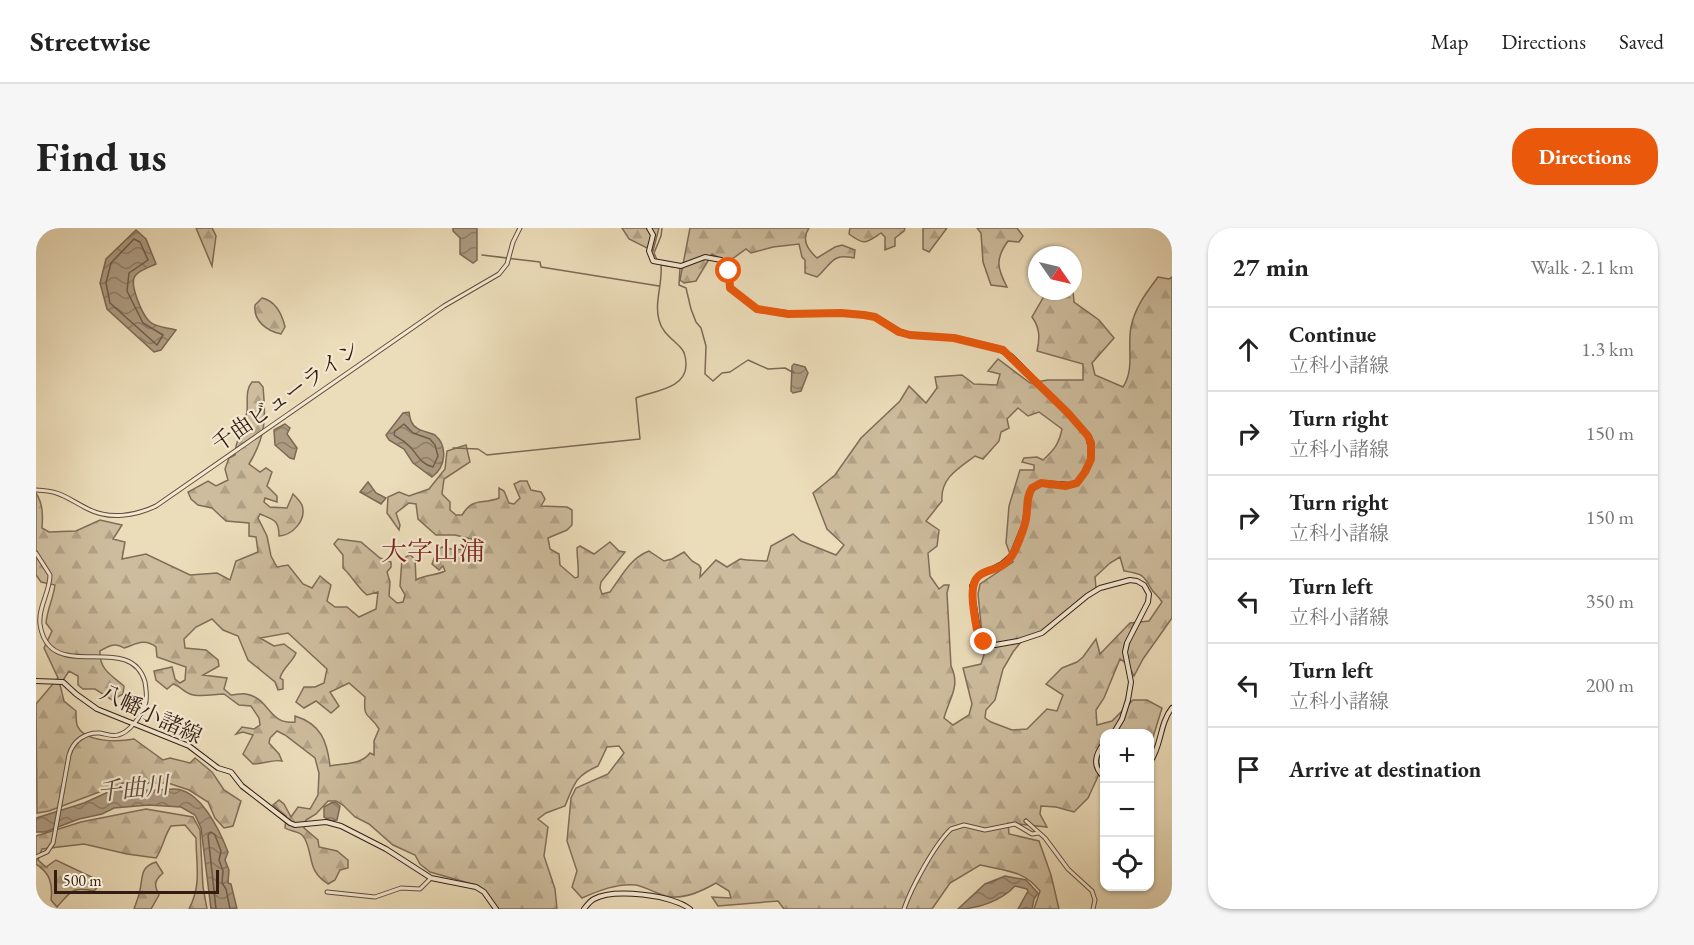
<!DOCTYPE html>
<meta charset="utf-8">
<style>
:root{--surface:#fff;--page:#f6f6f6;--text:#222;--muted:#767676;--line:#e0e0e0;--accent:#ea580c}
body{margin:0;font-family:"EB Garamond","Noto Serif JP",serif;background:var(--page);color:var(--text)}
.controls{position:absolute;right:18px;bottom:18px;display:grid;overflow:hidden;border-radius:12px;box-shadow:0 2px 4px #0004}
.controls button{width:54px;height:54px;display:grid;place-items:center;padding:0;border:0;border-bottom:2px solid var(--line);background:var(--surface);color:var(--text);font:30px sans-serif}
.compass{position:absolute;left:992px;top:18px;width:54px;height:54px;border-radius:50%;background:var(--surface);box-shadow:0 2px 4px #0004;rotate:124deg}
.scale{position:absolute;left:18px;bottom:15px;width:165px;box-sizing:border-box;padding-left:6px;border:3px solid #341c12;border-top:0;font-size:16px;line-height:21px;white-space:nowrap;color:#341c12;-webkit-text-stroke:4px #f3e9d2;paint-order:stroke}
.stop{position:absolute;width:18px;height:18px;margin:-14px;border:4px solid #ea580c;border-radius:50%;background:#fff}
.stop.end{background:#ea580c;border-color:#fff;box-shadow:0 2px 6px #0008}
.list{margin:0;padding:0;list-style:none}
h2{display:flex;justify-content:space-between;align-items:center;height:78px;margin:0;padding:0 24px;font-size:26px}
h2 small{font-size:20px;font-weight:400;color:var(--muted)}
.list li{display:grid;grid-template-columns:39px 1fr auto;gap:18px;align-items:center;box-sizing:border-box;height:84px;padding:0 24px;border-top:2px solid var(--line)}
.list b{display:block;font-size:22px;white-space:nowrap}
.list p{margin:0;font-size:20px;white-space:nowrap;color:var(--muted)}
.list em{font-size:20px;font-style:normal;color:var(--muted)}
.icon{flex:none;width:33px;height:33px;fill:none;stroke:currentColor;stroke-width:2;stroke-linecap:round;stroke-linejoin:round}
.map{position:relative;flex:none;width:1136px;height:681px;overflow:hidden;border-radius:24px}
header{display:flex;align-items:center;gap:36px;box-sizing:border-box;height:84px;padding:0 30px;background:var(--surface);border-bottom:2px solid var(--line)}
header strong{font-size:28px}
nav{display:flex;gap:33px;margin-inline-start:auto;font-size:21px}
.intro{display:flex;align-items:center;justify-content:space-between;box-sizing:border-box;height:144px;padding:0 36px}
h1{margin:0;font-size:42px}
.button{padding:15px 27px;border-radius:24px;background:var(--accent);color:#fff;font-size:21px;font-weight:700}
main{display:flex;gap:36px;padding:0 36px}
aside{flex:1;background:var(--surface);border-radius:24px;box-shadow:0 2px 4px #0004}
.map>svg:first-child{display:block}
.forest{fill:url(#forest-firs);stroke:#806c58;stroke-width:1.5;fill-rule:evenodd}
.water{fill:url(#water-waves);stroke:#7d6855;stroke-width:1.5}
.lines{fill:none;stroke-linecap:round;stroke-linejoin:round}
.shore{stroke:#705c4a;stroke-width:1.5}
.stream{stroke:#7d6855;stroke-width:1.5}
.tertiary-casing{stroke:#624c3c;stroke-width:5}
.secondary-casing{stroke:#341c12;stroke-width:6}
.tertiary{stroke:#f3e9d2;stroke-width:3}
.secondary{stroke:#f3e9d2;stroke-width:4}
.route{stroke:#ea580c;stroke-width:8}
.labels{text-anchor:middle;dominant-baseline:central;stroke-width:4.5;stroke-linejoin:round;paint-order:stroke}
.street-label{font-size:22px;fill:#341c12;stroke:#f3e9d2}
.water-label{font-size:24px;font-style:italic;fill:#5e4839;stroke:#f3e9d2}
.quarter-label{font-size:26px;fill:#7a1f14;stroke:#f3e9d2}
</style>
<header>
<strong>Streetwise</strong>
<nav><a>Map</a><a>Directions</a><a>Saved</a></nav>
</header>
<div class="intro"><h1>Find us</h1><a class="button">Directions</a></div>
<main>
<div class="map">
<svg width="1136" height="681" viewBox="0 0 1136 681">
<defs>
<pattern id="forest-firs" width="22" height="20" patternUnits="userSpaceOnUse" patternTransform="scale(1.5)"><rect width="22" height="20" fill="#cdbc9d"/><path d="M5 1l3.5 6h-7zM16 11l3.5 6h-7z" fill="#b1a186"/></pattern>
<pattern id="water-waves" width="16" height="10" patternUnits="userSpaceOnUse" patternTransform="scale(1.5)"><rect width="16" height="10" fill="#ad9b81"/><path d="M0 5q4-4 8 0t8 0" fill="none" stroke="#8e7e68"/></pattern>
</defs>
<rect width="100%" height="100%" fill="#ecddba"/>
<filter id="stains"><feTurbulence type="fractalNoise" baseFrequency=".00333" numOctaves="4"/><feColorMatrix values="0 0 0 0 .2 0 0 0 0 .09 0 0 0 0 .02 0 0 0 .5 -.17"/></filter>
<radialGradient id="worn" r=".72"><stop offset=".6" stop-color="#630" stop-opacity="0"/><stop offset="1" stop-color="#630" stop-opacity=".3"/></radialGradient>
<path class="forest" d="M160,0H176L180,8L176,38Z
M586,0H623L617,23L593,11Z
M654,0H773C765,11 772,22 781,30L799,19L806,17L819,22L818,30C795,25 796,36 781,49L769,45V32L766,29L763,16L737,19L715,25L710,21L692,34L676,26L660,53L648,55L644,52Z
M814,0H869L868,3L859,10V18L849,22V9L845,5C830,15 829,18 813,6Z
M887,0H911L893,24L887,21Z
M941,0H981L987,8L983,14L972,13C959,31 961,40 971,59L955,57L947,34L945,5Z
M1122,49L1133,51L1136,49V390L1107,431L1098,448L1091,436L1084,431L1068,470L1060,482L1061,497L1076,493L1097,472H1111L1126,480L1114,519V506H1068V532L1062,538L1064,544L1052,570L1038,584L1020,579L1005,578L1004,586L1011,599L972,595L973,606L1003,613L1015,647L1023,681H998L1004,663C987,642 970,643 944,637L914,655L896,681H748L742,673L682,678L676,669L695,670L693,663L680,655C668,662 650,670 636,669C626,669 611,659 600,657C581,655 562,663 546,670L536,659L541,643L531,613L535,570L540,560L572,546L588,525L583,518L571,519L562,538C539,548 538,556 529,578L510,585L502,591L512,599L508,628L519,661L521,681H463L443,658L394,644L384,636L379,627L357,617L333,596L319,589L307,577L300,573H292L280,586L270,592L268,600L282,612L283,619L301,623L312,632V640L304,642L299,652L292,656C271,642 278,630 269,611C266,603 255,604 249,600L250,588L237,577L243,572L248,576L255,589L262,579L274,581L282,567L283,545L279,530L249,507L241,503L234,510L233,515L243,526L246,533C236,531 228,536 217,536L207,526L217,507L207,504L200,506L206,499L218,501L224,497L223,490L215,478L203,477L188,466C178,466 164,470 154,466C148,464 144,458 137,456L131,461L120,452L118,443L136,439L139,451L144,455L149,452L150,439L121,429L120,419C109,410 100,416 88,420C79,414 73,418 64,423C63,441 75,447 88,458L87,466L76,472L59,461H47L42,457V448L33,443L24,457L28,473L40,483C40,488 40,493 41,497C48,515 83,514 98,511L127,532L134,530L154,535L159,530L176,544L188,562L205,573L197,598L188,600L179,590L172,574L153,562L132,555H87L13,583L1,585L0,476L22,450L8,420L16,403L10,395C11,382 17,371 19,357L5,354L0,347V265C7,276 7,287 6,300L13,304L40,303L64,292L86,297L77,311L89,314L86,331L110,326L154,347L181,345L194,352L200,333L222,324L220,309L213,308V295L190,293L176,280L162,277L155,271L152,264L172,253L180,258L192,252L189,241L193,230L199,227C199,211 209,198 211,183C212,173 209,162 216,154H223L227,159C230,190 230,208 213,236L224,244L230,240L236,244L231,258L241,268V274L229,270L228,274L234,279L251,280L257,266C260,269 264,273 266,277C271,293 256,307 243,308C243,292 238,292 224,286L222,290L231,308L235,328L241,339L252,337L267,356L276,360L284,348L295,357L291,373L299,379H311L323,389L340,381L342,364L331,367C321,359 316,348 307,340V327L298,316L302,311L325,314L344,330L355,334V339L351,344L354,354L353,368L361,375L367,374L369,367L364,358L366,331L374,327L379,331L380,352C390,346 399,348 409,343L407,338L403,342L396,336L401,323L406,319C416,322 427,322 437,321L440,312L419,307H400L382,291L380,276L373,275L360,285L364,297L363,302L351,285L352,269L363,264L373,268L393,261L409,241L411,223L430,217L434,234L408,251L406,266L414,274V282L420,287H426C437,269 445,277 463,270V260L468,263L473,275L478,276L484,270L478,256L484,253H491L495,262L505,264L509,271L505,278L531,279L536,282V297L531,302L512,310L514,321L523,326L524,337L539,350L542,349C543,339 541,330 541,320L544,318L558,326L574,314L583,323L589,324L565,354L564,360L566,366L574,364C586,348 593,331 613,323L628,333L636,331L648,324L656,333L663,337L665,340L664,349L680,332L691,339L704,331C714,333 721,332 731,333L735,318L757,306L765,313L800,327L808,317L791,301L777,265L799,247L825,210L864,173L873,158L890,175L901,160L899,149L926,147L938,156L961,157L964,146L952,143L962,131L994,155L1012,152H1047V136L1001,123C1004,110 1004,100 996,89L1011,63H1037L1038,74L1063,92L1078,110L1056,135L1059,147L1087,159C1099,141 1091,119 1095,99C1099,79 1110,65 1122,49ZM982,180L992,188L1003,184L1026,201C1023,216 1018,222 1007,232L1001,229L988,230L986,234L998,237V242H984L973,278L970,315L977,334L944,356L942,366L948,427L945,436L927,440L936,476L933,487L917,497L908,490C913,470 925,459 915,438L911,365L913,357H908L903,361L894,348L892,325L901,318L903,302L890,293L906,273C904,250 923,240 939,228L947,231L963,213L965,204L973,200L971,191ZM1084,329L1088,343C1106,346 1107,346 1116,362C1119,366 1123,369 1126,374L1113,393L1094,395L1064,426L1060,411L1047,429L1041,434L1026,440L1010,456L1027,467L1021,483L1011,481L991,501L976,502L955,494L949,490L950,482L959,472L967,441L977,424L988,410L1010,402L1060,360L1059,349L1074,335ZM176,391L187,402L202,408L212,432L239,454L242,462L247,461V452L244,450C247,439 256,435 260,425L248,416L238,418L224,410L252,405L291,441L288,455L279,459H268L260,474L268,480L280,473L295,485L303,478L294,464L313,455L329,469C327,493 333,484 343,501L338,513V527L334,525C325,537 309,535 294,538C291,513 285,496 259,488V494C232,497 234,470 210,466C206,465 200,467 195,467L188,461L191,450L167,447L183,438L182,432L170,422L149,420L148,411L160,399Z
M226,70C239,73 246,86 249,99L245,106C231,103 217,93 219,77Z
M110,581L157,589L164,602L167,659L171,681H153C166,656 160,637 160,610L149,597L135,598C128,608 127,620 120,630L91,626L48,616L6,621L2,632L10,639L20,632L66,654L58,663C36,659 36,662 21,679L15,672C17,656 14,645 0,636V608L45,594Z
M120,634L127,645C118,653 118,657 123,667L115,681H98C100,675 103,668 104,662C107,648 104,639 120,634Z"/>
<path class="water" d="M417,0H441V32L437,35L424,26V10L417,3Z
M100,2L110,11L120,36C114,39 103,42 99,48C93,56 106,86 113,93C120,100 131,99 140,102L125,122L118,124L71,81L64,55L70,31Z
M758,136L769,139L772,145L765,163L757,165L755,163L756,138Z
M373,184C374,190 375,197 381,200C386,204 394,204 399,207C412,218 410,239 396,249L377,235L368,221L353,212L350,207L367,185Z
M249,196L254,200L251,206L261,220L258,231L254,230L239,217L238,202Z
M332,254L340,265L350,270L345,276L324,264Z
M91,559C106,564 120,562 137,561C164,560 184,603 192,624L189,632L193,642L192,655L195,656L201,681H175L165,600L159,587L145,579L113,577L78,580L66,586L43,591L9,604H0V590L48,575L79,561Z
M295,575L299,574L304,578L301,592L295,593L288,589V579Z
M969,648L990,652L1002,665L998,671L996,681H982L992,663L991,661L979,658C965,673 942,681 922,681L949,656Z"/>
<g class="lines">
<path class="shore" d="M98,11L104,14L112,32L93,45L91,63L107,95L127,107L121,117L74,75L70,55L75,35Z
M368,196L377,205L394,211L399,217L402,228L397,239C383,236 381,224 371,216C367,212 362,210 358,207L359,203Z
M180,681L172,607L175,604L179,607L185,623L183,632L187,643L186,655L190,661L194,681"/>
<path class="stream" d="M446,27L504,34L505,39L623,58
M621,32L618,25L625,8L626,0
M626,37L644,40L643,57L650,60L655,81L660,94L665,100L670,118L669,146L677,153L686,145L694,144L712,132L732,141L749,140L758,145
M417,220L442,221L451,227L604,211L600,170C617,163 650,161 650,137C650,131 649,124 645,120C637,111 626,105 623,92C618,75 627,54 625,37"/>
<defs>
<path id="tertiary" d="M0,262C26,263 30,270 52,281C73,292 99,288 120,278L408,78L463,46L471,36L477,14L484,0
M0,325L14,347C14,364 2,379 4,396C13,459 94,401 109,454C110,462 112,470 109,477C106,487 93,505 82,507C76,509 70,506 64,505C49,504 37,513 33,527L17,615L11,624L0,629
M990,593L1009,610L1032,641L1056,663L1059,672L1057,681
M291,664L339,669L365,660L384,661L395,650
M868,681C875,660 899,616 915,601L928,597L949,602L979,596L996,606L1003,605"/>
<path id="secondary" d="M613,0L617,7L613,23L617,33L645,38L669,29L685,32L693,40L694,60L721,81L758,86L805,85L828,87L839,89L863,103L874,107L918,110L961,120L975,128L1045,199L1052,208L1055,221V231L1047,247L1042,254L1036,257L1006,255L996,260L992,270L989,295L976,327L966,336L941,349L936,358V366L943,407L950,415L959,417L982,413L1006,405L1051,368L1064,360L1094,352L1101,353L1108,357L1113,366L1112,374L1091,415L1089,424L1095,454L1092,472L1086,491L1077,506
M0,453L27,454L40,466L61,481L153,518L182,540L195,544L206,558L254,595L259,597L290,594L305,598L350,621L395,650L440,659L448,664L460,681
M1068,515C1059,527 1056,538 1068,549
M1114,534C1126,518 1123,496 1136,480
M548,681C551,677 554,673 558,671C578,660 636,667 654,681"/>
</defs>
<use href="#tertiary" class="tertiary-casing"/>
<use href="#secondary" class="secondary-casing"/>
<use href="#tertiary" class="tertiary"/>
<use href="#secondary" class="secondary"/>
</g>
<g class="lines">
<path class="route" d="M693,43L694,60L721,81L752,86L805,85L828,87L839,89L863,104L874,107L918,110L967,122L1032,185L1052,208L1055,215V231L1049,244L1041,255L1030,258L1005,255L996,260C990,269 992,280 990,291C988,302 983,313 979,322C963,357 929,325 938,384C940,395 940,406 948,414"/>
</g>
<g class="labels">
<g class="street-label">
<text transform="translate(250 168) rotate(-35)">千曲ビューライン</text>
<text transform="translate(115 486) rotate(25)">八幡小諸線</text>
</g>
<g class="water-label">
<text transform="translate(97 560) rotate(-6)">千曲川</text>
</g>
<g class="quarter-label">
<text x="397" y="323">大字山浦</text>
</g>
</g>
<rect width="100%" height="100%" filter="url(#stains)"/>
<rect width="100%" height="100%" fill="url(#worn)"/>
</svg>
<div class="controls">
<button>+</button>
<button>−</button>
<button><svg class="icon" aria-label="locate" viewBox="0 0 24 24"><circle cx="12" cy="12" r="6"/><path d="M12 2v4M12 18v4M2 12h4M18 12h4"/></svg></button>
</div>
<svg class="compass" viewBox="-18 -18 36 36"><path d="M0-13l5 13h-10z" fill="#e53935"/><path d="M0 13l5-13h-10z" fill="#767676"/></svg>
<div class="scale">500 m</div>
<div class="stop" style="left:693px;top:43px"></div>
<div class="stop end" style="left:948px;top:414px"></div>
</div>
<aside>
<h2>27 min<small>Walk · 2.1 km</small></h2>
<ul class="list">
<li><svg class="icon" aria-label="ahead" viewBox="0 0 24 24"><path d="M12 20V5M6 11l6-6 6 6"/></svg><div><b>Continue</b><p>立科小諸線</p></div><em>1.3 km</em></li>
<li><svg class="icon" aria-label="right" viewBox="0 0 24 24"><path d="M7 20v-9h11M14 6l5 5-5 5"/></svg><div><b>Turn right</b><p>立科小諸線</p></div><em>150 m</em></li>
<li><svg class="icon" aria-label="right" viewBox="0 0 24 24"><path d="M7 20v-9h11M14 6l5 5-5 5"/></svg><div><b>Turn right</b><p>立科小諸線</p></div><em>150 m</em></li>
<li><svg class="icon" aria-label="left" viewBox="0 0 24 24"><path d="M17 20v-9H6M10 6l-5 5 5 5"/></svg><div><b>Turn left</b><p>立科小諸線</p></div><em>350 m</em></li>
<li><svg class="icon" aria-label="left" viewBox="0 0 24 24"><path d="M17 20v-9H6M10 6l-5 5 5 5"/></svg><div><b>Turn left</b><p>立科小諸線</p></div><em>200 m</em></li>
<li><svg class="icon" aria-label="arrive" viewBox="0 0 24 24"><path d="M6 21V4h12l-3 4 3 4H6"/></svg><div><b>Arrive at destination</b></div></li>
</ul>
</aside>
</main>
